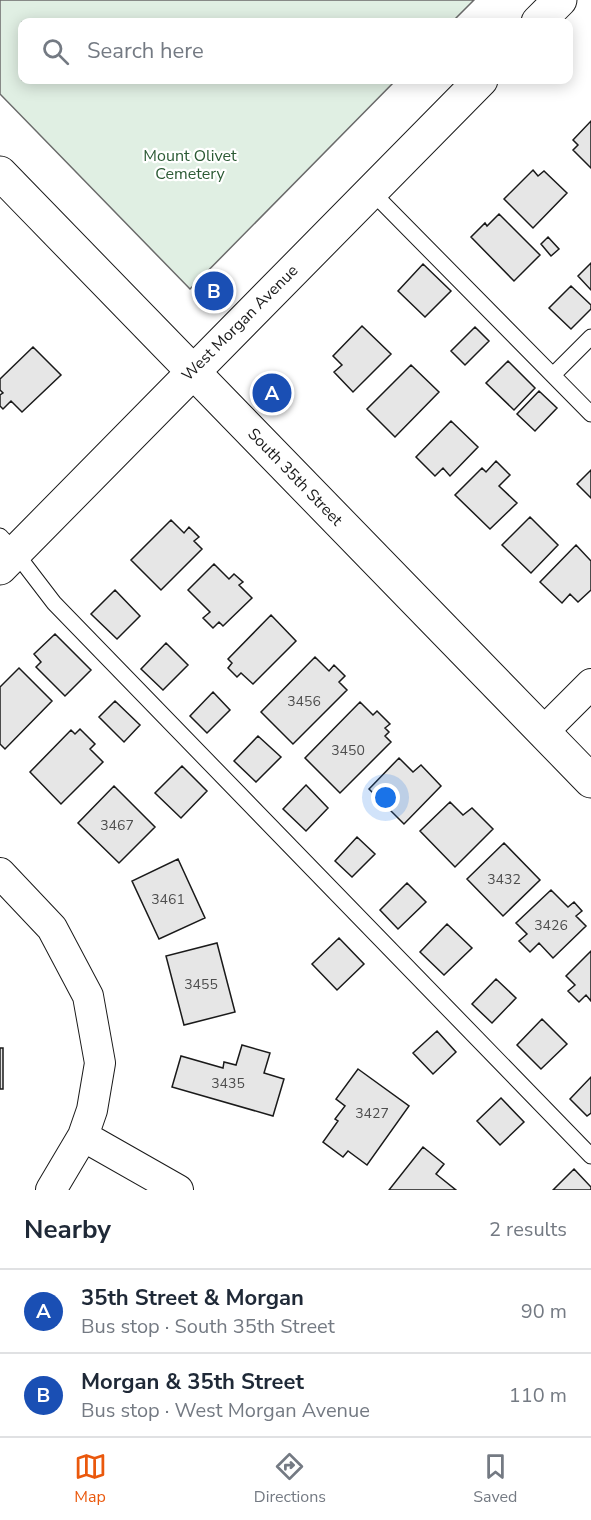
<!DOCTYPE html>
<meta charset="utf-8">
<style>
:root{--surface:#fff;--page:#f2f2f3;--text:#1f2937;--muted:#747a83;--line:#e0e1e3;--accent:#ea580c}
body{margin:0;font-family:"Nunito Sans",sans-serif;background:var(--page);color:var(--text)}
.you{position:absolute;left:386px;top:798px;width:21px;height:21px;margin:-15px;border:4px solid #fff;border-radius:50%;background:#1a73e8;box-shadow:0 0 0 9px #1a73e833}
.badge{display:grid;place-items:center;width:39px;height:39px;border-radius:50%;background:var(--accent);color:#fff;font-size:20px;font-weight:700}
.pin{position:absolute;translate:-50% -50%;border:3px solid #fff;box-shadow:0 2px 6px #0006}
.list{margin:0;padding:0;list-style:none}
h2{display:flex;justify-content:space-between;align-items:center;height:78px;margin:0;padding:0 24px;font-size:26px}
h2 small{font-size:20px;font-weight:400;color:var(--muted)}
.list li{display:grid;grid-template-columns:39px 1fr auto;gap:18px;align-items:center;box-sizing:border-box;height:84px;padding:0 24px;border-top:2px solid var(--line)}
.list b{display:block;font-size:22px;white-space:nowrap}
.list p{margin:0;font-size:20px;white-space:nowrap;color:var(--muted)}
.list em{font-size:20px;font-style:normal;color:var(--muted)}
.icon{flex:none;width:33px;height:33px;fill:none;stroke:currentColor;stroke-width:2;stroke-linecap:round;stroke-linejoin:round}
.map{position:relative;flex:none;width:591px;height:1190px;overflow:hidden}
.search{position:absolute;background:var(--surface);box-shadow:0 3px 15px #0003;left:18px;right:18px;top:18px;height:66px;display:flex;align-items:center;gap:15px;box-sizing:border-box;padding:0 21px;border-radius:12px;color:var(--muted);font-size:22px}
.sheet{height:246px;background:var(--surface)}
nav{display:flex;justify-content:space-around;align-items:center;box-sizing:border-box;height:84px;border-top:2px solid var(--line);background:var(--surface);font-size:16px;color:var(--muted)}
nav a{display:grid;justify-items:center;gap:3px}
nav .on{color:var(--accent)}
.map>svg:first-child{display:block}
.green{fill:#e0efe3;stroke:#6a6a6a;stroke-width:1.5}
.building{fill:#e6e6e6;stroke:#1a1a1a;stroke-width:1.5}
.lines{fill:none;stroke-linecap:round;stroke-linejoin:round}
.service-casing{stroke:#1a1a1a;stroke-width:17}
.minor-casing{stroke:#1a1a1a;stroke-width:32}
.tertiary-casing{stroke:#1a1a1a;stroke-width:35}
.secondary-casing{stroke:#1a1a1a;stroke-width:35}
.service{stroke:#fff;stroke-width:15}
.minor{stroke:#fff;stroke-width:30}
.tertiary{stroke:#fff;stroke-width:33}
.secondary{stroke:#fff;stroke-width:33}
.labels{text-anchor:middle;dominant-baseline:central;stroke-width:4.5;stroke-linejoin:round;paint-order:stroke}
.number-label{font-size:14px;fill:#4d4d4d}
.park-label{font-size:16px;fill:#2b5a34;stroke:#fff}
.street-label{font-size:16px;fill:#1a1a1a;stroke:#fff}
</style>
<div class="map">
<svg width="591" height="1190" viewBox="0 0 591 1190">
<rect width="100%" height="100%" fill="#fff"/>
<path class="green" d="M0,0H474L452,22H22V80H396L190,289L0,94Z"/>
<path class="building" d="M591,121V168L573,150L578,145L573,140Z
M533,170L538,176L544,171L567,193L533,228L504,199Z
M499,214L540,255L514,281L471,237L485,223L487,226Z
M548,237L559,249L551,256L541,244Z
M591,263V290L578,276Z
M423,264L451,291L425,317L398,291Z
M571,286L591,305V309L571,329L549,308Z
M362,326L391,354L353,392L334,372L342,365L333,356Z
M475,327L489,341L465,365L451,351Z
M33,347L61,375L22,412L11,401L3,409L0,406V395L3,393L0,390V379Z
M508,361L535,388L514,410L486,383Z
M411,365L439,392L395,437L367,409Z
M539,391L557,408L535,431L517,414Z
M451,421L478,447L450,476L443,468L435,476L416,457Z
M496,461L510,475L499,486L517,503L490,529L455,495L482,468L486,472Z
M591,470V498L577,484Z
M530,517L558,545L531,573L502,545Z
M171,520L184,533L189,527L199,537L194,541L202,549L161,590L131,560Z
M576,545L591,561V590L578,602L570,594L562,603L540,582Z
M214,564L229,579L234,574L243,582L239,585L252,598L223,626L219,622L213,628L203,618L210,612L188,590Z
M115,590L140,616L117,639L91,614Z
M271,615L296,641L253,684L241,673L237,677L228,668L232,663L228,659Z
M55,634L91,670L65,696L36,667L41,662L34,654Z
M166,643L188,665L163,690L141,669Z
M315,657L329,671L334,665L345,676L339,682L347,690L293,744L261,712Z
M19,668L52,701L5,749L0,744V687Z
M213,692L230,710L207,733L190,716Z
M115,701L140,725L124,742L99,717Z
M360,702L373,715L377,711L390,724L385,728L389,732L385,736L391,742L340,793L305,758Z
M80,729L95,744L90,749L103,762L61,804L30,772L71,730L75,734Z
M258,736L281,757L256,782L234,761Z
M399,758L413,772L421,765L441,786L404,824L369,789Z
M182,766L207,791L181,818L155,793Z
M306,785L328,808L306,831L283,809Z
M114,786L155,827L119,863L78,823Z
M450,802L463,815L472,808L493,829L455,867L420,831Z
M357,837L375,854L352,877L335,861Z
M504,843L540,880L503,916L467,879Z
M178,859L205,918L159,939L132,881Z
M407,883L426,902L398,929L380,910Z
M551,890L568,907L574,902L582,911L576,916L586,926L553,958L539,943L530,952L519,941L527,934L516,923Z
M447,924L472,948L444,975L420,952Z
M339,938L364,964L337,990L312,964Z
M217,943L235,1012L184,1025L166,956Z
M591,951V1001L586,995L579,1002L568,991L575,985L566,976Z
M496,979L516,998L492,1023L472,1004Z
M542,1019L567,1044L541,1069L517,1045Z
M437,1031L456,1052L433,1074L413,1053Z
M242,1045L270,1053L264,1073L284,1079L273,1116L172,1087L181,1056L223,1068L224,1062L236,1065Z
M0,1048H3V1089H0Z
M358,1069L409,1106L367,1165L348,1151L343,1157L323,1142L338,1121L335,1119L345,1106L336,1099Z
M591,1077V1113L587,1116L570,1099Z
M501,1098L524,1122L500,1145L477,1121Z
M423,1147L444,1164L436,1174L456,1190H389Z
M574,1169L591,1187V1190H553Z"/>
<g class="lines">
<defs>
<path id="service" d="M371,191L591,414
M553,375L591,337
M0,536L15,552L54,603L591,1156"/>
<path id="minor" d="M543,732L591,684
M0,873L52,928L88,996L100,1063L92,1110L83,1136L51,1190
M83,1136L178,1190"/>
<path id="tertiary" d="M538,22L560,0
M0,568L481,80"/>
<path id="secondary" d="M0,173L591,781"/>
</defs>
<use href="#service" class="service-casing"/>
<use href="#minor" class="minor-casing"/>
<use href="#tertiary" class="tertiary-casing"/>
<use href="#secondary" class="secondary-casing"/>
<use href="#service" class="service"/>
<use href="#minor" class="minor"/>
<use href="#tertiary" class="tertiary"/>
<use href="#secondary" class="secondary"/>
</g>
<g class="labels">
<g class="number-label">
<text x="304" y="701">3456</text>
<text x="348" y="750">3450</text>
<text x="117" y="825">3467</text>
<text x="504" y="879">3432</text>
<text x="168" y="899">3461</text>
<text x="551" y="925">3426</text>
<text x="201" y="984">3455</text>
<text x="228" y="1083">3435</text>
<text x="372" y="1113">3427</text>
</g>
<g class="park-label">
<text x="190" y="156">Mount Olivet<tspan x="190" dy="18">Cemetery</tspan></text>
</g>
<g class="street-label">
<text transform="translate(240 323) rotate(-45)">West Morgan Avenue</text>
<text transform="translate(295 477) rotate(46)">South 35th Street</text>
</g>
</g>
</svg>
<div class="you"></div>
<div class="pin badge" style="left:272px;top:393px;background:#1a4fb4">A</div>
<div class="pin badge" style="left:214px;top:291px;background:#1a4fb4">B</div>
<div class="search"><svg class="icon" aria-label="search" viewBox="0 0 24 24"><circle cx="10" cy="10" r="6"/><path d="M15 15l6 6"/></svg>Search here</div>
</div>
<section class="sheet">
<h2>Nearby<small>2 results</small></h2>
<ul class="list">
<li><span class="badge" style="background:#1a4fb4">A</span><div><b>35th Street &amp; Morgan</b><p>Bus stop · South 35th Street</p></div><em>90 m</em></li>
<li><span class="badge" style="background:#1a4fb4">B</span><div><b>Morgan &amp; 35th Street</b><p>Bus stop · West Morgan Avenue</p></div><em>110 m</em></li>
</ul>
</section>
<nav>
<a class="on"><svg class="icon" aria-label="map" viewBox="0 0 24 24"><path d="M3 6l6-2 6 2 6-2v14l-6 2-6-2-6 2zM9 4v14M15 6v14"/></svg>Map</a>
<a><svg class="icon" aria-label="directions" viewBox="0 0 24 24"><path d="M12 3l9 9-9 9-9-9zM9 14v-3h6M13 9l2 2-2 2"/></svg>Directions</a>
<a><svg class="icon" aria-label="saved" viewBox="0 0 24 24"><path d="M7 4h10v16l-5-4-5 4z"/></svg>Saved</a>
</nav>
